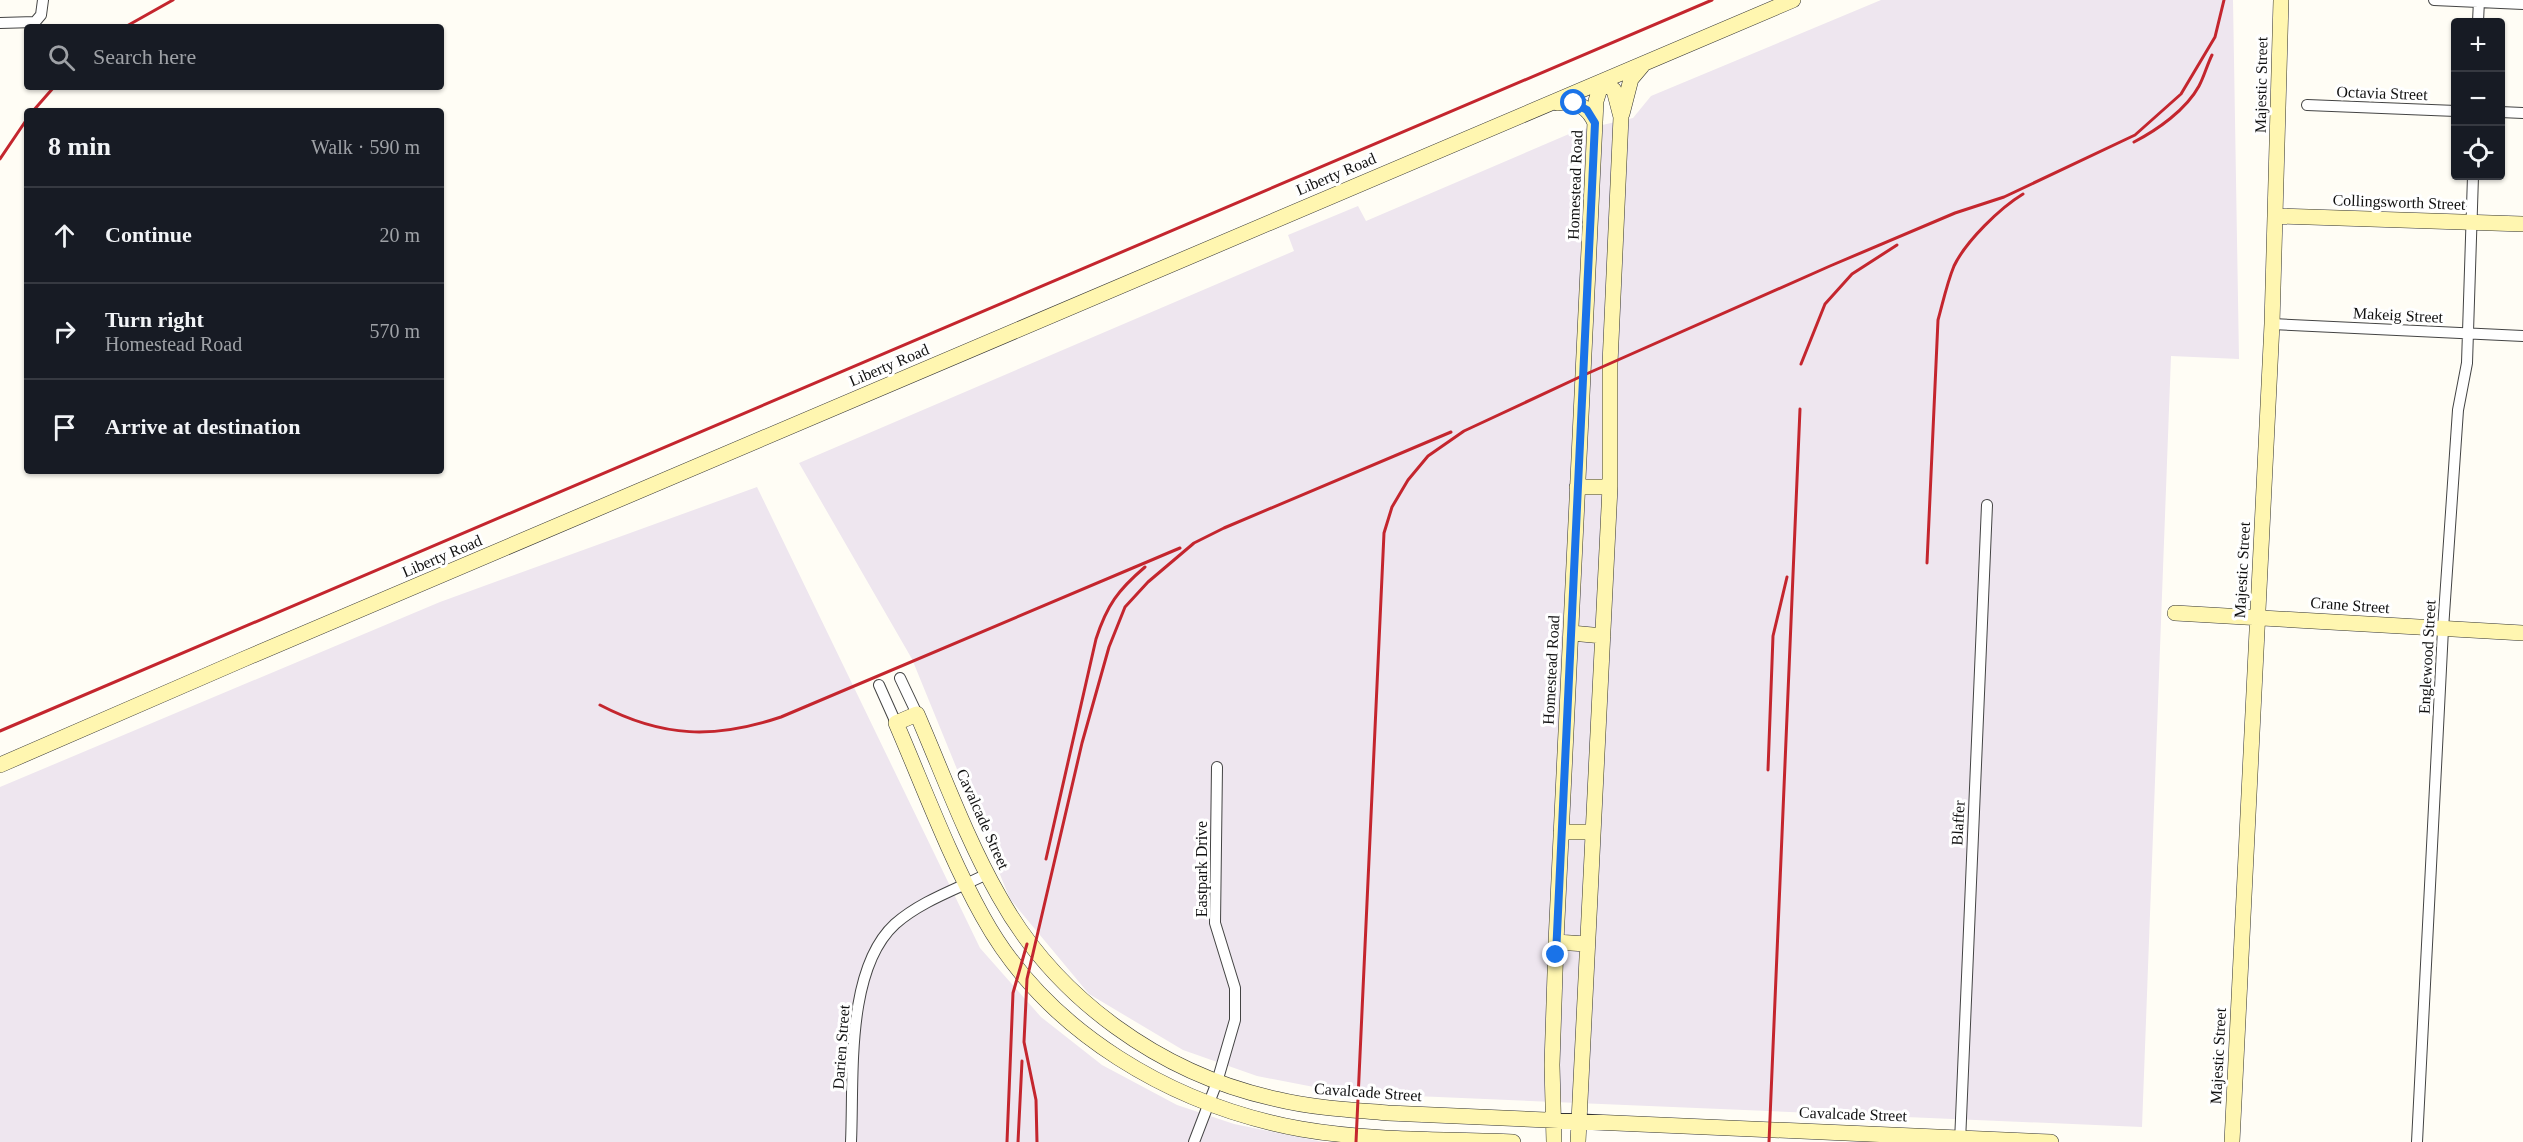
<!DOCTYPE html>
<meta charset="utf-8">
<style>
:root{--surface:#171b24;--page:#242831;--text:#f1f3f6;--muted:#9ea1a6;--line:#363941}
body{margin:0;font-family:Georgia,serif;background:var(--page);color:var(--text)}
.controls{position:absolute;right:18px;top:18px;display:grid;overflow:hidden;border-radius:6px;box-shadow:0 2px 4px #0004}
.controls button{width:54px;height:54px;display:grid;place-items:center;padding:0;border:0;border-bottom:2px solid var(--line);background:var(--surface);color:var(--text);font:30px sans-serif}
.stop{position:absolute;width:18px;height:18px;margin:-14px;border:4px solid #1a73e8;border-radius:50%;background:#fff}
.stop.end{background:#1a73e8;border-color:#fff;box-shadow:0 2px 6px #0008}
.list{margin:0;padding:0;list-style:none}
h2{display:flex;justify-content:space-between;align-items:center;height:78px;margin:0;padding:0 24px;font-size:26px}
h2 small{font-size:20px;font-weight:400;color:var(--muted)}
.list li{display:grid;grid-template-columns:39px 1fr auto;gap:18px;align-items:center;box-sizing:border-box;height:96px;padding:0 24px;border-top:2px solid var(--line)}
.list b{display:block;font-size:22px;white-space:nowrap}
.list p{margin:0;font-size:20px;white-space:nowrap;color:var(--muted)}
.list em{font-size:20px;font-style:normal;color:var(--muted)}
.icon{flex:none;width:33px;height:33px;fill:none;stroke:currentColor;stroke-width:2;stroke-linecap:round;stroke-linejoin:round}
.map{position:relative;flex:none;width:2523px;height:1142px;overflow:hidden}
.search{position:absolute;background:var(--surface);box-shadow:0 2px 4px #0004;left:24px;top:24px;width:420px;height:66px;display:flex;align-items:center;gap:15px;box-sizing:border-box;padding:0 21px;border-radius:6px;color:var(--muted);font-size:22px}
.panel{position:absolute;background:var(--surface);box-shadow:0 2px 4px #0004;left:24px;top:108px;width:420px;height:366px;border-radius:6px}
.map>svg:first-child{display:block}
.industrial{fill:#eee6ef}
.lines{fill:none;stroke-linecap:round;stroke-linejoin:round}
.street-casing{stroke:#444;stroke-width:12}
.secondary-casing{stroke:#333;stroke-width:16}
.street{stroke:#fff;stroke-width:10}
.secondary{stroke:#fff6b0;stroke-width:15}
.rail{stroke:#c4262e;stroke-width:3}
.route{stroke:#1a73e8;stroke-width:8}
.labels{text-anchor:middle;dominant-baseline:central;stroke-width:6;stroke-linejoin:round;paint-order:stroke}
.street-label{font-size:16px;fill:#111;stroke:#fff}
</style>
<div class="map">
<svg width="2523" height="1142" viewBox="0 0 2523 1142">
<rect width="100%" height="100%" fill="#fffdf5"/>
<path class="industrial" d="M1881,0H2233L2239,359L2171,356L2142,1127L1345,1093L1257,1076L1183,1050L1089,994L1010,899L912,659L799,463L1294,251L1288,235L1358,206L1366,221L1576,131L1633,118L1651,96Z
M757,487L980,948L1041,1017L1102,1065L1177,1105L1234,1124L1323,1142H0V787L440,602Z"/>
<g class="lines">
<defs>
<path id="street" d="M2434,0L2523,4
M2478,22L2479,0
M0,23L35,22L41,15L43,0
M2307,105L2456,111
M2500,112L2523,113
M2272,324L2523,336
M900,678L917,714
M879,685L896,723
M851,1142C854,1078 845,970 895,924C921,901 957,889 987,874
M1194,1142L1217,1082L1235,1020V988L1215,923L1217,767
M1960,1142L1987,505
M2417,1142L2443,629L2458,410L2467,363L2473,176"/>
<path id="secondary" d="M1557,103C1575,100 1588,106 1595,123
M1622,114L1631,79L1642,66
M2275,216L2523,224
M1577,487H1610
M2175,613L2523,633
M1571,633L1603,636
M0,765L244,659L1793,0
M1561,832H1593
M1556,942L1586,944
M1513,1142C1443,1139 1370,1141 1301,1129C1174,1106 1047,1033 983,917C949,856 924,788 896,723L917,714C943,774 966,838 999,896C1056,999 1161,1074 1276,1099C1313,1108 1351,1110 1388,1113L2051,1142
M1554,1142L1552,1065L1556,942L1596,101L1602,82
M1578,1142L1610,487V364L1621,117L1614,90L1602,82
M2232,1142L2272,324L2281,0"/>
</defs>
<use href="#street" class="street-casing"/>
<use href="#secondary" class="secondary-casing"/>
<use href="#street" class="street"/>
<use href="#secondary" class="secondary"/>
<path class="rail" d="M125,27L173,0
M33,111L54,87
M2134,142C2157,130 2186,110 2199,86C2204,77 2207,65 2212,55
M0,159L27,119
M1801,364L1825,304L1852,274L1897,245
M1927,563L1938,320C1943,302 1947,283 1954,266C1966,241 2000,208 2023,194
M600,705C663,738 715,739 781,717L1180,548
M0,731L1712,0
M1768,770L1773,636L1787,577
M1046,859L1096,639C1107,605 1118,590 1145,567
M1007,1142L1013,993L1027,944
M1018,1142L1022,1061
M1037,1142L1036,1100L1024,1042L1027,979L1082,743L1109,647L1125,607L1148,582L1194,543L1224,528L1451,432
M1356,1142L1384,533L1392,507L1408,480L1428,456L1464,431L1584,375L1830,266L1955,213L2004,197L2135,135L2181,94L2215,37L2224,0
M1769,1142L1800,409"/>
</g>
<g class="lines">
<path class="route" d="M1556,955L1595,123L1587,110L1574,103"/>
</g>
<g class="labels">
<g class="street-label">
<text transform="translate(2261 85) rotate(-89)">Majestic Street</text>
<text transform="translate(2382 93) rotate(2)">Octavia Street</text>
<text transform="translate(1336 174) rotate(-23)">Liberty Road</text>
<text transform="translate(1575 185) rotate(-88)">Homestead Road</text>
<text transform="translate(2399 202) rotate(2)">Collingsworth Street</text>
<text transform="translate(2398 315) rotate(3)">Makeig Street</text>
<text transform="translate(889 365) rotate(-23)">Liberty Road</text>
<text transform="translate(442 556) rotate(-23)">Liberty Road</text>
<text transform="translate(2242 570) rotate(-87)">Majestic Street</text>
<text transform="translate(2350 605) rotate(4)">Crane Street</text>
<text transform="translate(2427 657) rotate(-87)">Englewood Street</text>
<text transform="translate(1551 670) rotate(-87)">Homestead Road</text>
<text transform="translate(983 819) rotate(66)">Cavalcade Street</text>
<text transform="translate(1958 823) rotate(-87)">Blaffer</text>
<text transform="translate(1201 869) rotate(-90)">Eastpark Drive</text>
<text transform="translate(841 1047) rotate(-86)">Darien Street</text>
<text transform="translate(2218 1056) rotate(-87)">Majestic Street</text>
<text transform="translate(1368 1092) rotate(4)">Cavalcade Street</text>
<text transform="translate(1853 1114) rotate(2)">Cavalcade Street</text>
</g>
</g>
</svg>
<div class="controls">
<button>+</button>
<button>−</button>
<button><svg class="icon" aria-label="locate" viewBox="0 0 24 24"><circle cx="12" cy="12" r="6"/><path d="M12 2v4M12 18v4M2 12h4M18 12h4"/></svg></button>
</div>
<div class="stop" style="left:1574px;top:103px"></div>
<div class="stop end" style="left:1556px;top:955px"></div>
<div class="search"><svg class="icon" aria-label="search" viewBox="0 0 24 24"><circle cx="10" cy="10" r="6"/><path d="M15 15l6 6"/></svg>Search here</div>
<section class="panel">
<h2>8 min<small>Walk · 590 m</small></h2>
<ul class="list">
<li><svg class="icon" aria-label="ahead" viewBox="0 0 24 24"><path d="M12 20V5M6 11l6-6 6 6"/></svg><div><b>Continue</b></div><em>20 m</em></li>
<li><svg class="icon" aria-label="right" viewBox="0 0 24 24"><path d="M7 20v-9h11M14 6l5 5-5 5"/></svg><div><b>Turn right</b><p>Homestead Road</p></div><em>570 m</em></li>
<li><svg class="icon" aria-label="arrive" viewBox="0 0 24 24"><path d="M6 21V4h12l-3 4 3 4H6"/></svg><div><b>Arrive at destination</b></div></li>
</ul>
</section>
</div>
